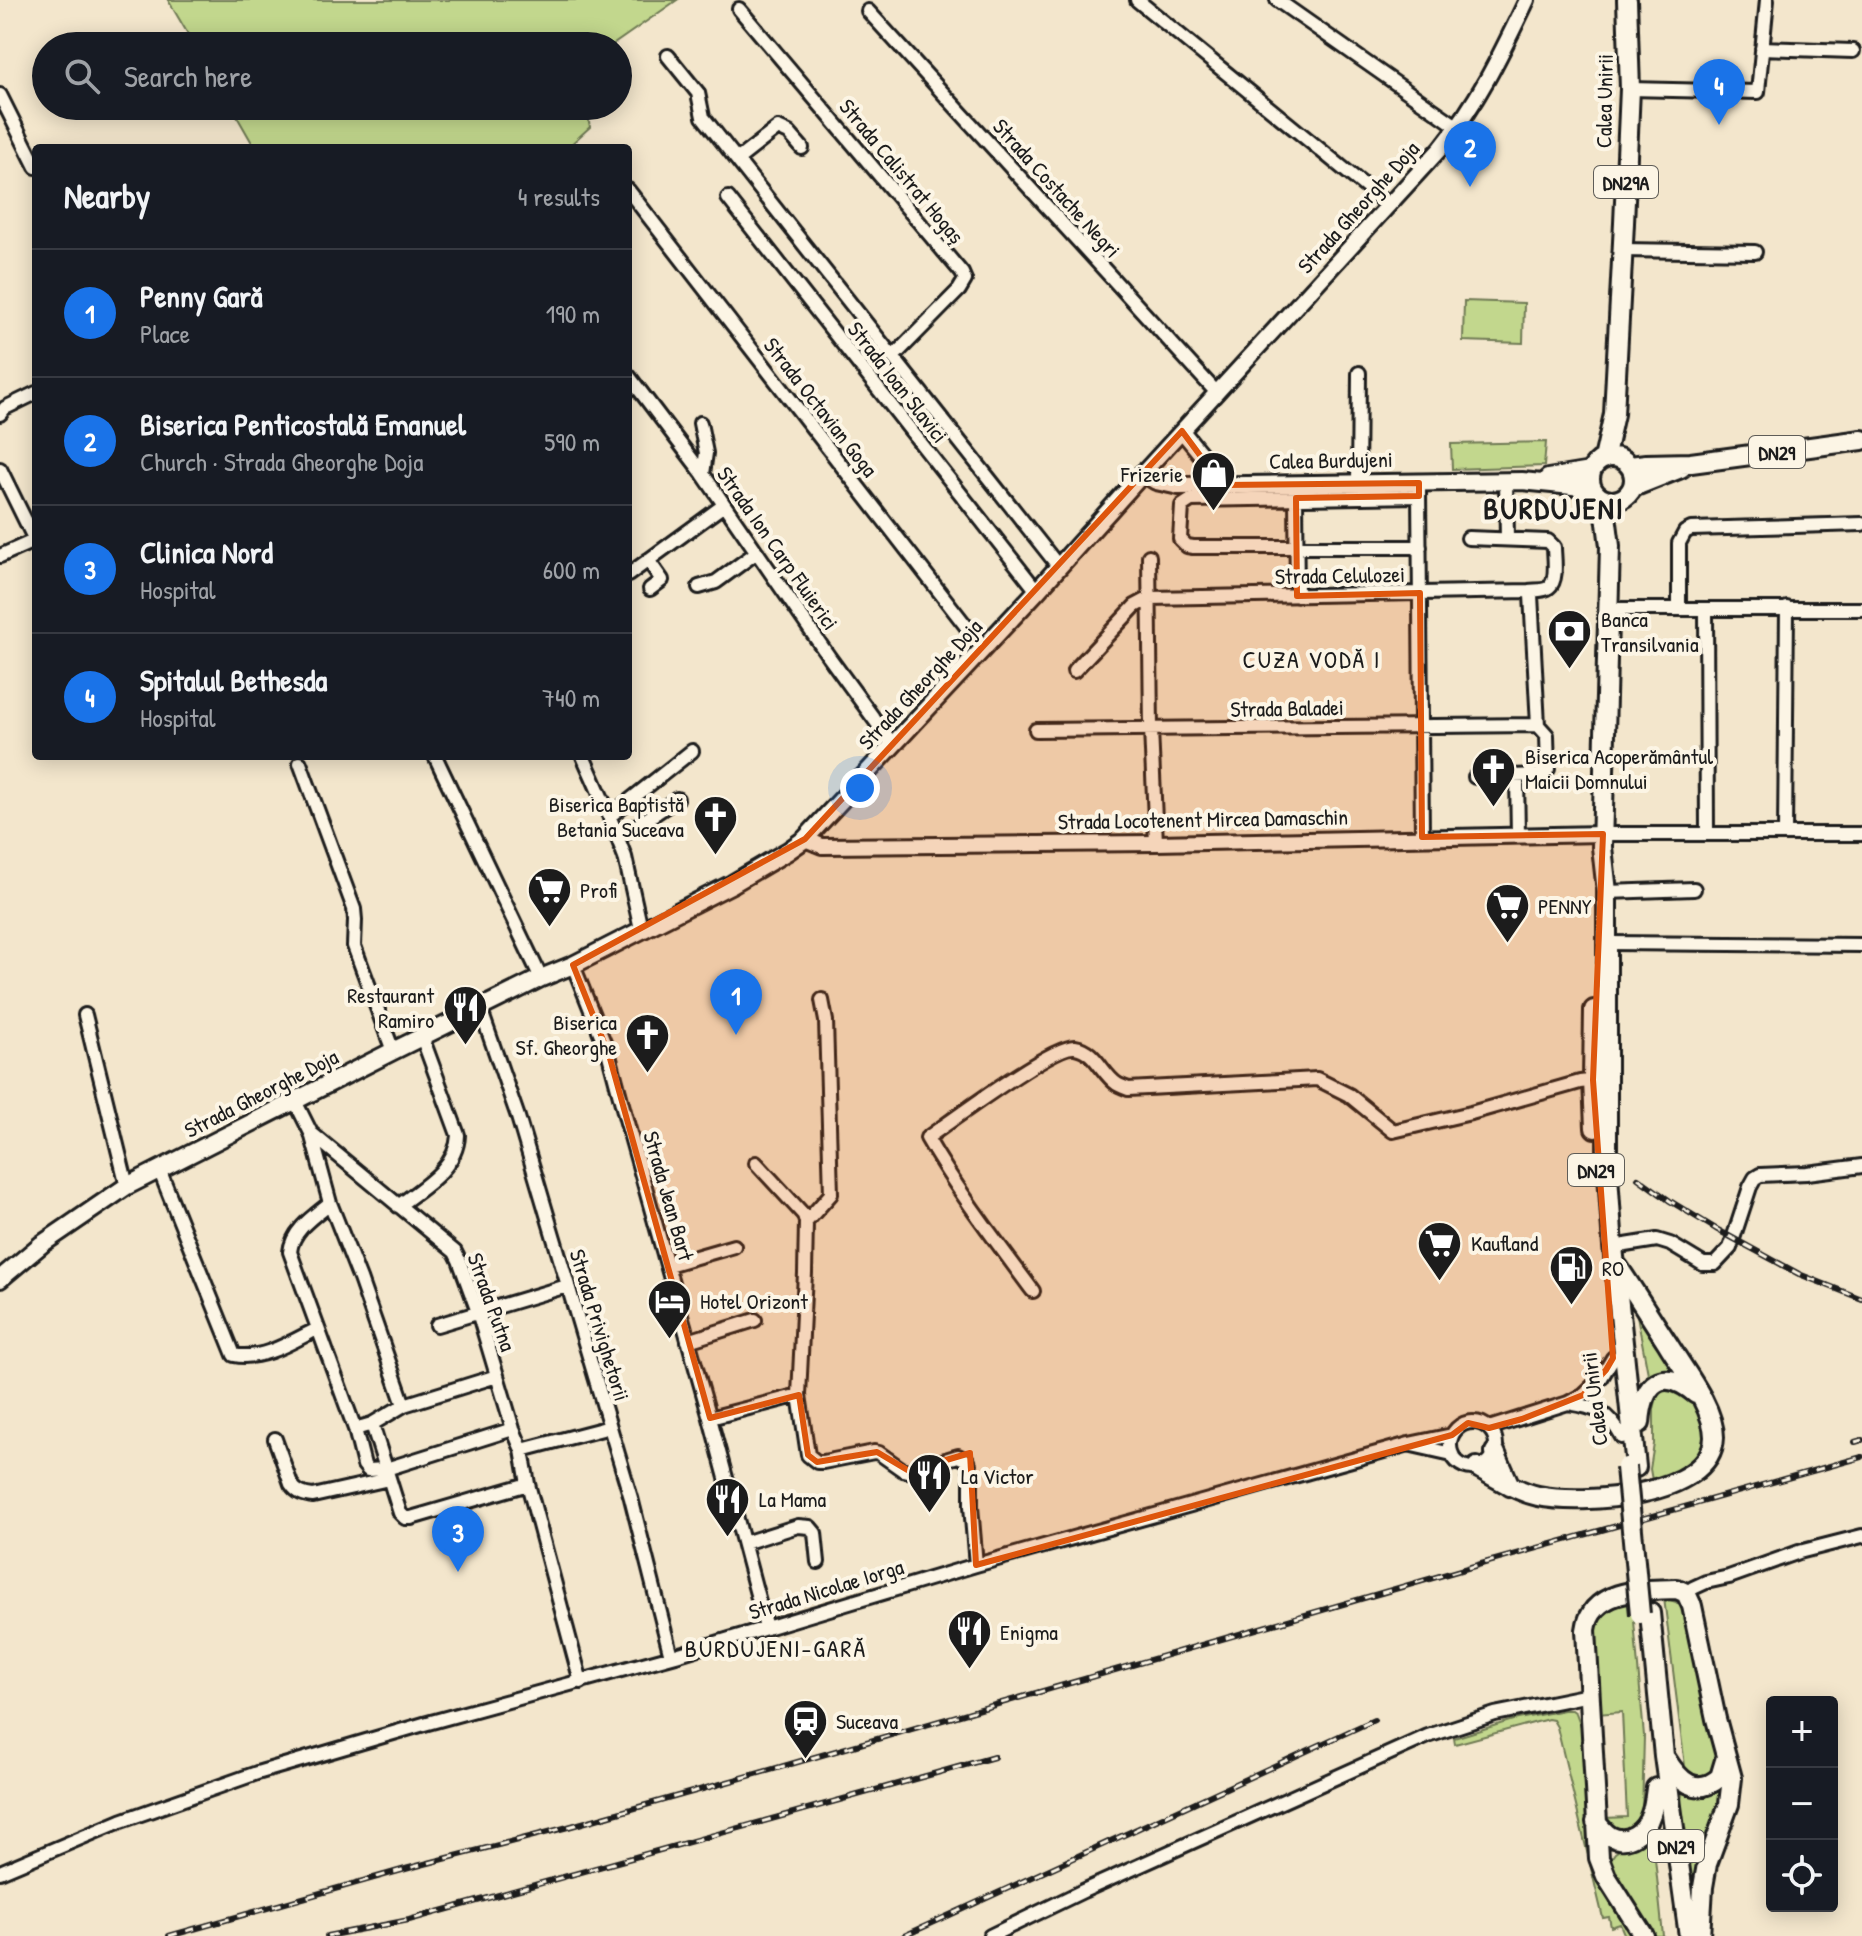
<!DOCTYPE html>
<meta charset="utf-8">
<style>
:root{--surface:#171b24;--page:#242831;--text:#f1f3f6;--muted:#9ea1a6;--line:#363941;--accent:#1a73e8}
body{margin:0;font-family:"Patrick Hand",sans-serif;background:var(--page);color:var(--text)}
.controls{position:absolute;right:24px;bottom:24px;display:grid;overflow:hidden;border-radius:8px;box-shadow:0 4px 20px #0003}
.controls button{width:72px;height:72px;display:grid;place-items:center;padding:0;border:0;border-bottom:2px solid var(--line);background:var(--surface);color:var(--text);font:40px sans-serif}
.you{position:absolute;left:860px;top:788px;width:28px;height:28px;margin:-20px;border:6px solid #fff;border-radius:50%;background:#1a73e8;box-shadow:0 0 0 12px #1a73e833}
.badge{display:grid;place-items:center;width:52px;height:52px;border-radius:50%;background:var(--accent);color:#fff;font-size:26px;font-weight:700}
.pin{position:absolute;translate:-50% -66px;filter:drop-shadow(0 2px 4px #0008)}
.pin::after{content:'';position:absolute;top:42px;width:28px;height:24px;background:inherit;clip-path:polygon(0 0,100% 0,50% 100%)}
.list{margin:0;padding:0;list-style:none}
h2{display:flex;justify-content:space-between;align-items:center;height:104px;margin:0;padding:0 32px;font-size:34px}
h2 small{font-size:26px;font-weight:400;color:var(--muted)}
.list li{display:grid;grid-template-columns:52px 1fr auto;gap:24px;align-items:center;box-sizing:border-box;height:128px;padding:0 32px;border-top:2px solid var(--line)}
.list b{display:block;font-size:30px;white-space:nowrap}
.list p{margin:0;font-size:26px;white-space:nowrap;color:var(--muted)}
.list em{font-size:26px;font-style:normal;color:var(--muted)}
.icon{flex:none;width:44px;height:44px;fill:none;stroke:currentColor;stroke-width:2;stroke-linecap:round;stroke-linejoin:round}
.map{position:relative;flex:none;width:1862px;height:1936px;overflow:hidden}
.search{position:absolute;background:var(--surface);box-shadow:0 4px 20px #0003;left:32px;top:32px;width:600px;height:88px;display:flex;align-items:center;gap:20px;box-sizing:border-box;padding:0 28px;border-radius:44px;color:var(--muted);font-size:30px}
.panel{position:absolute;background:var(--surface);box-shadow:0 4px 20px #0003;left:32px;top:144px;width:600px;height:616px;border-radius:8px}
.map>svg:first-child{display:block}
.green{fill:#c2d78d;stroke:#6f7a54;stroke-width:2}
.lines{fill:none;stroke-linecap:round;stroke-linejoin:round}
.minor-casing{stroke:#1c1c1c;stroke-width:18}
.tertiary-casing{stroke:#1c1c1c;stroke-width:20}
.secondary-casing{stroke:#1c1c1c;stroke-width:22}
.primary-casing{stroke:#1c1c1c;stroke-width:24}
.minor{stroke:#fcf5e5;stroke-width:12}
.tertiary{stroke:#fcf5e5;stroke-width:14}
.secondary{stroke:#fcf5e5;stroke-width:16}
.primary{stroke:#fcf5e5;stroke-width:18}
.rail-casing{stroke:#1c1c1c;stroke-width:6}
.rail{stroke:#fcf5e5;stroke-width:3;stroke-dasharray:9;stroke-linecap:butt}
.primary-bridge-casing{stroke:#1c1c1c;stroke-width:24;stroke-linecap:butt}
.primary-bridge{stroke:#fcf5e5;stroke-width:18}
.marked{fill:#de560d;fill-opacity:0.2;stroke:#de560d;stroke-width:6;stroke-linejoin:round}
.labels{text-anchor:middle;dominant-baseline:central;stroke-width:8;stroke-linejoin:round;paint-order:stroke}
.shield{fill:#fcf5e5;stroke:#5f5d58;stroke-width:2}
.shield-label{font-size:20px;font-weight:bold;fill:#1c1c1c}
.street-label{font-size:22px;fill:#1c1c1c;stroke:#fcf5e5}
.poi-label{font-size:22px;fill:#1c1c1c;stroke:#fcf5e5;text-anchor:start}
.neighbourhood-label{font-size:24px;letter-spacing:2px;fill:#1c1c1c;stroke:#fcf5e5}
.district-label{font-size:30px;font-weight:bold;letter-spacing:2px;fill:#1c1c1c;stroke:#fcf5e5}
</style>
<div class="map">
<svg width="1862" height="1936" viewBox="0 0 1862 1936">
<rect width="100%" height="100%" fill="#f3e6cc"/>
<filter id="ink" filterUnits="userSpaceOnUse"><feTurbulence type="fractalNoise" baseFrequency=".0125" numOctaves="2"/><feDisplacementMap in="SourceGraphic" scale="16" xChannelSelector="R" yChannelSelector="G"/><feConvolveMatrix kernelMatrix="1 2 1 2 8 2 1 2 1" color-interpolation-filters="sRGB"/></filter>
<g filter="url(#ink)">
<path class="green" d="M168,0H677L611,46H195Z
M231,106H586L590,127L567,148H255Z
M1464,301L1524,303L1523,343L1463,341Z
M1546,442L1544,466L1452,469L1451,444Z
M1636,1310L1685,1379H1649Z
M1668,1384L1694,1401L1705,1430L1706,1440L1704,1447L1694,1463L1653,1486L1650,1469L1654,1444V1409L1658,1392Z
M1632,1598L1644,1736L1642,1815L1639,1824L1620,1833L1606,1822L1605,1818L1627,1817L1622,1712L1597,1714C1596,1695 1591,1631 1600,1617C1607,1606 1620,1603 1632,1598Z
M1664,1598L1676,1602L1684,1609L1721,1765L1704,1782L1687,1774L1685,1766Z
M1564,1710H1572L1576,1713L1582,1729L1586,1810L1591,1864L1603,1891L1631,1930L1632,1936H1625L1620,1924L1611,1927L1609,1917L1603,1918L1557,1727L1553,1720L1548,1719L1455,1744L1454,1738L1513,1720Z
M1725,1782L1693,1906C1689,1876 1676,1815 1683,1789C1699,1798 1713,1797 1725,1782Z
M1652,1829L1663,1936H1650L1608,1863L1615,1853Z"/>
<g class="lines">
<defs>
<path id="minor" d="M1137,0L1389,206
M1277,0L1458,127
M739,9L962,273L965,280L959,290L894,356
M868,11L1217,393
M1762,48L1853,51
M668,56L698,93L703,117L1059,567
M1630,89L1758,92L1767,0
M0,95L36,167
M737,160L778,128L789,133L802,148
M628,190L983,648
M728,198L1037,591
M1622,250L1755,252
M628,375L703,474L829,657L893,745
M0,414L5,408L36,393
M700,423L706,453L703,474
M0,469L35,540
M1506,482L1507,538
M1358,484L1359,373
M1419,490L1422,837
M1419,496L1191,500L1182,506L1180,539L1187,546L1193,547H1420
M1296,498L1297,596
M0,556L36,540
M1149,556L1151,729L1156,843
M648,560L662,580L650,589
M628,575L724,505
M699,587L716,582L757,552
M1608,609H1862
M1679,609V543L1685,532L1691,529L1862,524
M1706,609L1707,833
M1074,671L1135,606L1150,598L1529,591C1535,590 1545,591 1549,587C1558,580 1554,557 1554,547L1548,541L1468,538
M1036,730L1538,725
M435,756L541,978
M583,756L607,810L625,857L641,929
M300,763L354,909L355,920L354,946L393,1051
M1517,776L1518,836
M1475,777L1543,775L1548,769L1547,735L1538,725L1531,595L1529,591
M610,816L692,751
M1603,834H1862
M1785,834L1787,608
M618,838L677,799
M1607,892L1694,889
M1607,943L1862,945
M573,965L609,1055L626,1119L710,1418L766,1628
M480,1008L518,1117L631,1498L671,1656
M85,1015L127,1186
M295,1101L311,1133L330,1203L360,1279L404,1405
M311,1133L455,1252L459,1260L478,1312L513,1429L522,1450L528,1484L581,1682
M756,1163L804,1215L806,1222L805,1273L799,1395L808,1455L817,1462H823L874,1452L879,1453L903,1470L909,1471L958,1456L968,1461L971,1472V1506L976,1565
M159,1169L234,1355C262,1361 293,1341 317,1329
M330,1203C314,1216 292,1230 290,1252L355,1429L372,1424L404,1405L497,1376
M398,1206C422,1188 457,1168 458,1135L422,1037
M806,1222L831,1194L826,1021L822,1000
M1613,1247L1657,1240L1670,1244L1703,1264H1715L1730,1248L1750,1187L1755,1178L1760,1175L1807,1173L1862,1166
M668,1265L734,1246
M1033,1291C996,1241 958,1192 927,1138C950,1122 1054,1044 1075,1047C1095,1050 1102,1074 1117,1084C1120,1086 1124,1087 1128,1089L1317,1079L1349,1095L1393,1131L1471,1113L1580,1082L1598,1080
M437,1325L567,1286
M688,1341L755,1320
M1568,1403C1596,1407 1608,1412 1622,1437
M710,1418L799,1395
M1450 1445a23 23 0 1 1 46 0a23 23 0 1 1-46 0Z
M372,1424L400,1513L405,1518H411L528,1484
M1489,1428L1568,1403L1583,1395L1601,1378L1613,1358
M355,1429L364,1465L368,1470L386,1469L513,1429
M275,1439L291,1484C297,1493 304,1495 313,1496L389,1479
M1412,1445L1452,1454
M522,1450L610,1427
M744,1543L798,1526L810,1527L815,1533L818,1562
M1686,1593L1693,1588L1706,1582L1729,1577L1799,1552L1862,1536
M0,1872L121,1821L257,1773L424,1724L676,1655L976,1565L1409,1444L1452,1435
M990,1936L1083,1891L1428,1736L1495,1714L1589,1695"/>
<path id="tertiary" d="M1182,431L1204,458L1222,485
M1143,473L1441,148C1479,101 1501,54 1527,0
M805,839L822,846L1156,843L1603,834"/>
<path id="secondary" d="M1548,478L1591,471
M0,1279L42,1244L127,1186L393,1051L541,978L573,965L732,884L788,851L805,839L817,826L1037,591L1143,473L1156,481L1179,486L1522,481L1582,487L1593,491"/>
<path id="primary" d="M1590 479a22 22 0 1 1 44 0a22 22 0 1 1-44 0Z
M1604,459L1614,414L1624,223L1630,89L1627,0
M1630,466L1646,464L1691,463L1862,440
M1633,487L1681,468
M1604,500L1610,546L1602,847L1607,892V1161L1613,1247L1636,1467
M1594,1010L1593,1080L1595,1128
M1640,1423C1643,1382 1662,1366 1696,1394
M1495,1452L1510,1486
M1477,1467C1497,1478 1516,1491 1538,1496C1581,1505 1712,1498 1714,1437C1714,1407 1683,1369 1668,1344C1651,1318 1635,1292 1618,1267
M1650,1613L1664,1756L1689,1936
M1666,1759C1679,1780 1696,1798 1720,1777L1726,1757
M1596,1822C1600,1827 1605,1833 1610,1836C1628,1846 1646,1831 1651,1814C1654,1806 1655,1796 1656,1788
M1644,1936L1606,1876L1599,1858L1586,1630C1591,1588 1645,1590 1677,1589L1686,1593L1692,1606L1716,1719L1732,1778L1729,1804L1707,1864L1703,1887L1700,1936"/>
</defs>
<use href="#minor" class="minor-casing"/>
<use href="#tertiary" class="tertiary-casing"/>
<use href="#secondary" class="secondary-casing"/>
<use href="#primary" class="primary-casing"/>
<use href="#minor" class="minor"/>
<use href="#tertiary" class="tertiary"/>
<use href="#secondary" class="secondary"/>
<use href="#primary" class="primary"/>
<defs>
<path id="rail" d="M1638,1178L1670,1201L1716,1229L1799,1274L1862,1299
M1855,1442L1862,1440
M169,1936L409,1868L568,1827L777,1768L1488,1562L1862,1457
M327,1936L409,1920L994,1757
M904,1936L1374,1720"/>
</defs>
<use href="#rail" class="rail-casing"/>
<use href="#rail" class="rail"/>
<defs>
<path id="primary-bridge" d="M1626,1467L1640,1614"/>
</defs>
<use href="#primary-bridge" class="primary-bridge-casing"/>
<use href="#primary-bridge" class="primary-bridge"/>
</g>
</g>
<path class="marked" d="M1182,431L1222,485L1419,483V496L1296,498L1297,596L1420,593L1422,837L1603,834L1593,1080L1613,1358L1606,1370L1583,1395L1522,1419L1489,1428L1468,1423L1452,1435L976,1565L970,1453L909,1471L877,1452L817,1462L808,1455L799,1395L710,1418L609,1055L573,965L805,839Z"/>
<defs>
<symbol id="shop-pin" viewBox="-11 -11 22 30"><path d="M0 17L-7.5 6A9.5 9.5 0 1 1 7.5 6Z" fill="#1c1c1c" stroke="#fcf5e5"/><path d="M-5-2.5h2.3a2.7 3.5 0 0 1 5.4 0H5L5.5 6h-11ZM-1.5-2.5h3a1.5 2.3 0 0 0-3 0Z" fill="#fff"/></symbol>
<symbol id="bank-pin" viewBox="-11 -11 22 30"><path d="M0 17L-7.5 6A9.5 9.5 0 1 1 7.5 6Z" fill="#1c1c1c" stroke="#fcf5e5"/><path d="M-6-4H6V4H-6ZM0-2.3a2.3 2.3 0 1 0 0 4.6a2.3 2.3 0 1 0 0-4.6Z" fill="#fff"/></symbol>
<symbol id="church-pin" viewBox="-11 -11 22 30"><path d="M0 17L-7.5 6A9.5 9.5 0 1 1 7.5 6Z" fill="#1c1c1c" stroke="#fcf5e5"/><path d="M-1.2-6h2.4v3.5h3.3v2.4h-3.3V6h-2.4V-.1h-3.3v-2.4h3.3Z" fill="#fff"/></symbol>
<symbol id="supermarket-pin" viewBox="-11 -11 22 30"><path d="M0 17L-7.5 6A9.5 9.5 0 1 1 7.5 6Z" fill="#1c1c1c" stroke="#fcf5e5"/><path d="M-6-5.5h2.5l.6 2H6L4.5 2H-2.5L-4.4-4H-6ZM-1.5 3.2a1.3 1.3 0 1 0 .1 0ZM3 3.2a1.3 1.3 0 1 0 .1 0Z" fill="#fff"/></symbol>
<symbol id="restaurant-pin" viewBox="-11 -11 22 30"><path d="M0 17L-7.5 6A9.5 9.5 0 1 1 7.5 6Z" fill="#1c1c1c" stroke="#fcf5e5"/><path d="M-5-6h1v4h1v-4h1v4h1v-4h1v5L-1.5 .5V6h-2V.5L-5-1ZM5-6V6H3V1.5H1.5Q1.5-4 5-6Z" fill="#fff"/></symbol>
<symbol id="fuel-pin" viewBox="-11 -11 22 30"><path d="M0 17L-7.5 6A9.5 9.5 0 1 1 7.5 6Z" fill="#1c1c1c" stroke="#fcf5e5"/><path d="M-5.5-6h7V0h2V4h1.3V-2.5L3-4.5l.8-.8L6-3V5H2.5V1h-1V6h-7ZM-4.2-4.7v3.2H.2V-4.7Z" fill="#fff"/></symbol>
<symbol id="hotel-pin" viewBox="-11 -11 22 30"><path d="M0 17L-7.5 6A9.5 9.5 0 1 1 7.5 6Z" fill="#1c1c1c" stroke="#fcf5e5"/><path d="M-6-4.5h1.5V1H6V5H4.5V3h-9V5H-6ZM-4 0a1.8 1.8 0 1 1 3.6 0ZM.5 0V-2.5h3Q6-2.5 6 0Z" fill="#fff"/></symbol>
<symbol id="station-pin" viewBox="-11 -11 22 30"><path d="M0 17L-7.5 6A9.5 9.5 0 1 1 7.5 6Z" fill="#1c1c1c" stroke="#fcf5e5"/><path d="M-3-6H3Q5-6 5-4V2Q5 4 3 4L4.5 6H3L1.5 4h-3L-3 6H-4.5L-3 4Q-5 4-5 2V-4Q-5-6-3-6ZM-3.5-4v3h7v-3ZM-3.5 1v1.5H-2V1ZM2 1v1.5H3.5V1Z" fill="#fff"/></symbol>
</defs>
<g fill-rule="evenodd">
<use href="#shop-pin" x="1188" y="448" width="51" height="69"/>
<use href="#bank-pin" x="1544" y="606" width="51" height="69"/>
<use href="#church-pin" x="1468" y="744" width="51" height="69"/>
<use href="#church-pin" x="690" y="792" width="51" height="69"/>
<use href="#supermarket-pin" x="524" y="864" width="51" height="69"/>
<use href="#supermarket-pin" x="1482" y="880" width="51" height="69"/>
<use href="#restaurant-pin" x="440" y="982" width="51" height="69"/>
<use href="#church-pin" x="622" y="1010" width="51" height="69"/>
<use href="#supermarket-pin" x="1414" y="1218" width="51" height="69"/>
<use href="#fuel-pin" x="1546" y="1242" width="51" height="69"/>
<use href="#hotel-pin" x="644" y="1276" width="51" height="69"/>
<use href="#restaurant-pin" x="904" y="1450" width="51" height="69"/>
<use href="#restaurant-pin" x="702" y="1474" width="51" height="69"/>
<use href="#restaurant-pin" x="944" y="1606" width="51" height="69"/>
<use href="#station-pin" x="780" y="1696" width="51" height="69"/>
</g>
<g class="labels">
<g class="shield">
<rect x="1594" y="166" width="64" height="32" rx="6"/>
<rect x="1749" y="436" width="56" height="32" rx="6"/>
<rect x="1568" y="1154" width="56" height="32" rx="6"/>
<rect x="1648" y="1830" width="56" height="32" rx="6"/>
</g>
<g class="shield-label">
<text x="1626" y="182">DN29A</text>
<text x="1777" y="452">DN29</text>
<text x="1596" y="1170">DN29</text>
<text x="1676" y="1846">DN29</text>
</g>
<g class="street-label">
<text transform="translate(1604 101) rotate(-89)">Calea Unirii</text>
<text transform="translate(902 171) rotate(50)">Strada Calistrat Hogaș</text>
<text transform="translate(1057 188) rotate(48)">Strada Costache Negri</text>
<text transform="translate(1358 207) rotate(-48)">Strada Gheorghe Doja</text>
<text transform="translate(898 382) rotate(52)">Strada Ioan Slavici</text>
<text transform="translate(821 407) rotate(52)">Strada Octavian Goga</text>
<text transform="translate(1331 460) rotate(-1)">Calea Burdujeni</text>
<text transform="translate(778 548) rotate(55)">Strada Ion Carp Fluierici</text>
<text transform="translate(1340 575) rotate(-1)">Strada Celulozei</text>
<text transform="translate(920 684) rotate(-47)">Strada Gheorghe Doja</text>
<text transform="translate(1287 708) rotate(-1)">Strada Baladei</text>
<text transform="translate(1203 819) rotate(-1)">Strada Locotenent Mircea Damaschin</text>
<text transform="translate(261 1093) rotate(-27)">Strada Gheorghe Doja</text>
<text transform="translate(669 1196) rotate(74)">Strada Jean Bart</text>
<text transform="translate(492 1302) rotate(70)">Strada Putna</text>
<text transform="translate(600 1325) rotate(73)">Strada Privighetorii</text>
<text transform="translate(1594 1399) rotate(-97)">Calea Unirii</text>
<text transform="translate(826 1589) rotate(-17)">Strada Nicolae Iorga</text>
</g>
<g class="poi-label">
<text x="1183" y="474" text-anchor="end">Frizerie</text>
<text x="1601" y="619">Banca<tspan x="1601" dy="25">Transilvania</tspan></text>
<text x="1525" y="756">Biserica Acoperământul<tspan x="1525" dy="25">Maicii Domnului</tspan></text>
<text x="684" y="804" text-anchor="end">Biserica Baptistă<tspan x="684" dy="25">Betania Suceava</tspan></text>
<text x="580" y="890">Profi</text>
<text x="1538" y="906">PENNY</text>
<text x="434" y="995" text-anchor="end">Restaurant<tspan x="434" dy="25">Ramiro</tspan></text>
<text x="617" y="1022" text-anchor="end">Biserica<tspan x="617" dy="25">Sf. Gheorghe</tspan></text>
<text x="1471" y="1243">Kaufland</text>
<text x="1602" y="1268">RO</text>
<text x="700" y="1301">Hotel Orizont</text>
<text x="961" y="1476">La Victor</text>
<text x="759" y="1499">La Mama</text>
<text x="1000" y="1632">Enigma</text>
<text x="836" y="1721">Suceava</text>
</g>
<g class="neighbourhood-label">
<text x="1312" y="659">CUZA VODĂ I</text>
<text x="776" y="1648">BURDUJENI-GARĂ</text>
</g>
<g class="district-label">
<text x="1554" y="508">BURDUJENI</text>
</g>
</g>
</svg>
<div class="controls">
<button>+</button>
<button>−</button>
<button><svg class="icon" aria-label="locate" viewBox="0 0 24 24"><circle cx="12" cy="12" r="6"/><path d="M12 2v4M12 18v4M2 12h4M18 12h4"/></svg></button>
</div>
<div class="you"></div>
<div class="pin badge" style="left:736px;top:1035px">1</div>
<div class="pin badge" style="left:1470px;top:187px">2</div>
<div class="pin badge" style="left:458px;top:1572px">3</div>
<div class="pin badge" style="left:1719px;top:125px">4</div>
<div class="search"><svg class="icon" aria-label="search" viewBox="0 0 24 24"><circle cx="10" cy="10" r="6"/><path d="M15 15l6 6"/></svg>Search here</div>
<section class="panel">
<h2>Nearby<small>4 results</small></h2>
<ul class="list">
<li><span class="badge">1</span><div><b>Penny Gară</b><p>Place</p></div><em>190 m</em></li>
<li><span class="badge">2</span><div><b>Biserica Penticostală Emanuel</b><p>Church · Strada Gheorghe Doja</p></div><em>590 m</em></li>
<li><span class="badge">3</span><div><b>Clinica Nord</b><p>Hospital</p></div><em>600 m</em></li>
<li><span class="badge">4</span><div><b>Spitalul Bethesda</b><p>Hospital</p></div><em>740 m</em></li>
</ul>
</section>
</div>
